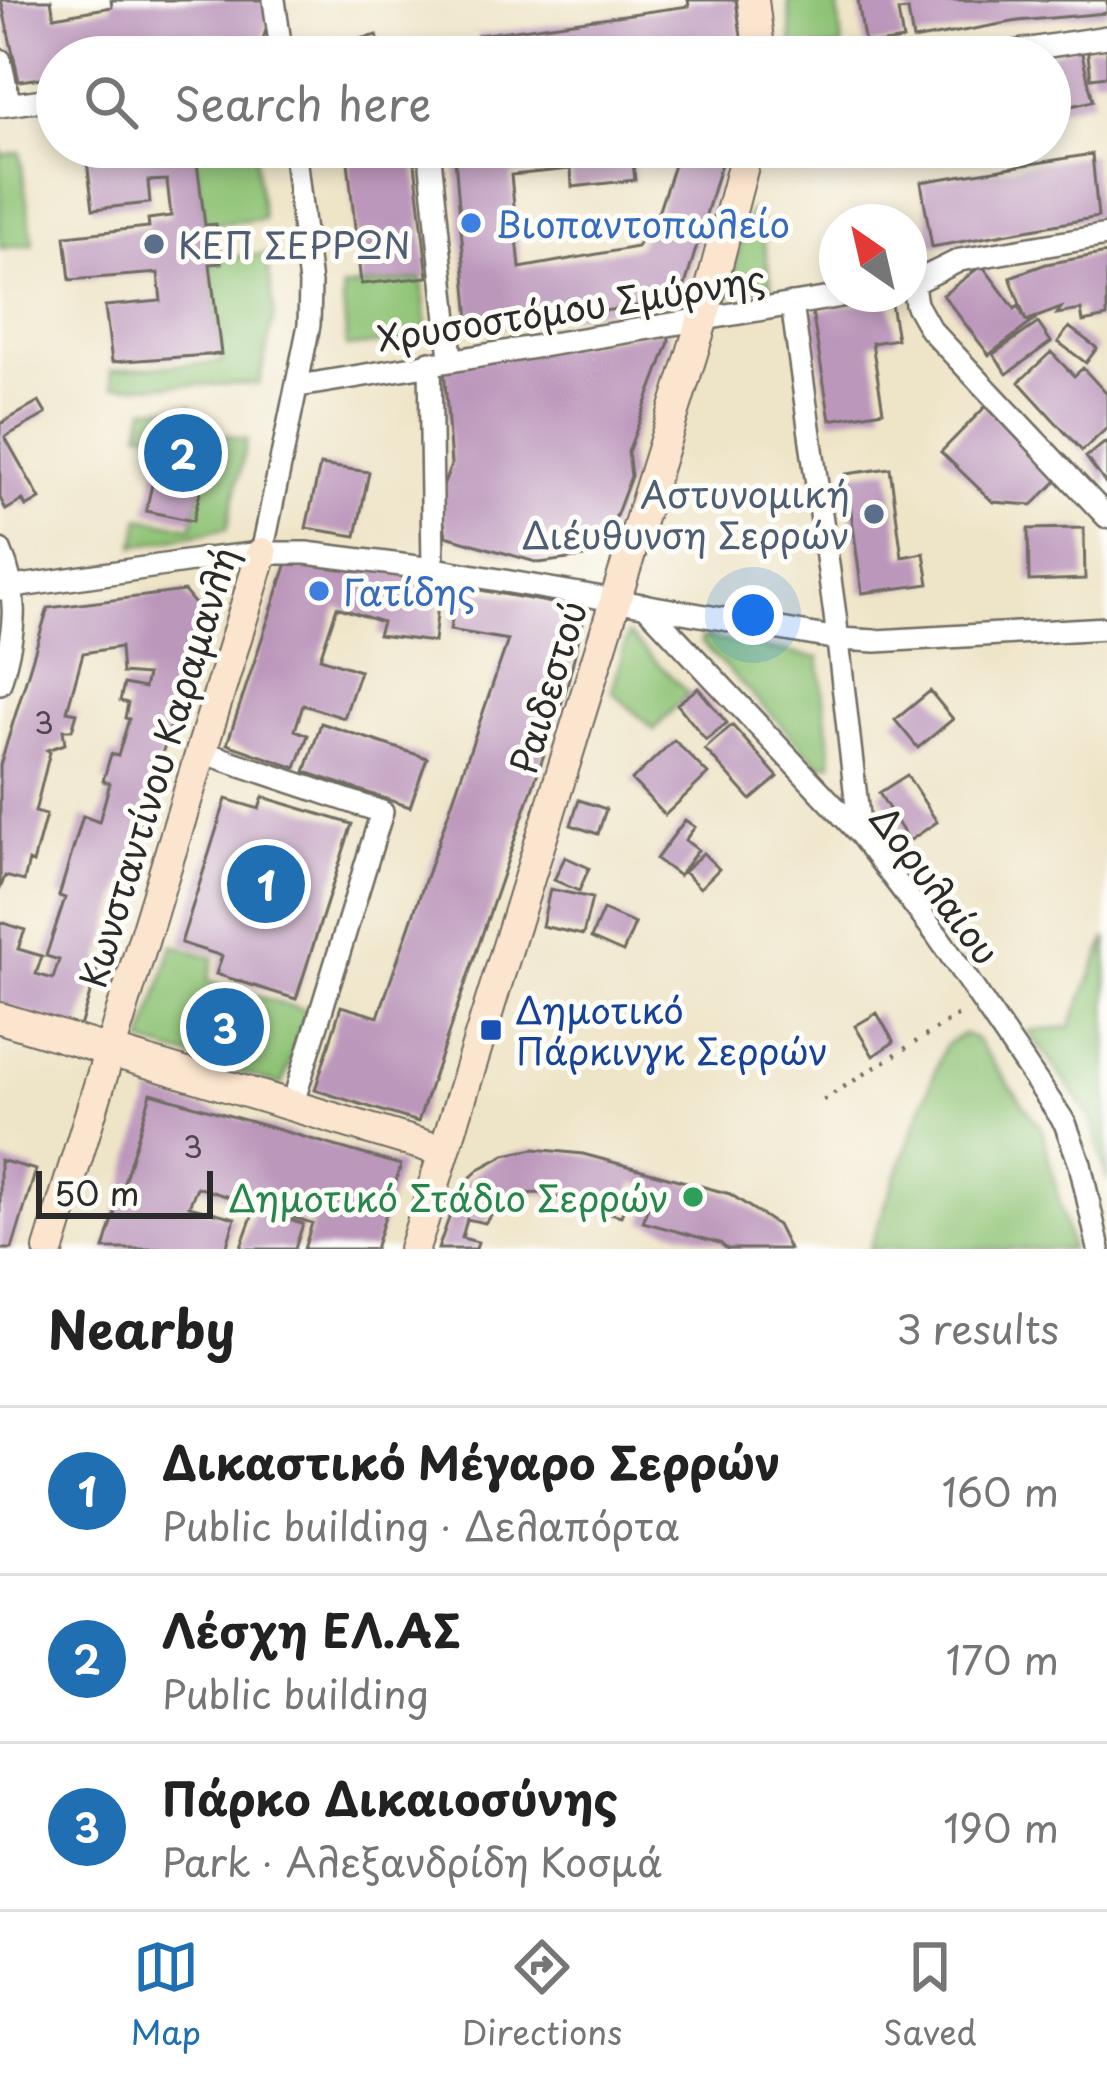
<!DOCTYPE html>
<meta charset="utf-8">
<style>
:root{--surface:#fff;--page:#f6f6f6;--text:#222;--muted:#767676;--line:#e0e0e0;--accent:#1f6fb2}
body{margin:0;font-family:"Playpen Sans",sans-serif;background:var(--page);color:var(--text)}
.compass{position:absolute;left:819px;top:204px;width:108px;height:108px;border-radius:50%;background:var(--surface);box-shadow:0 6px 18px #0003;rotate:326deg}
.scale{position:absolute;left:36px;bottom:30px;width:177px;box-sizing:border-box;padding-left:12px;border:6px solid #2b2b2b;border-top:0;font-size:33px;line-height:42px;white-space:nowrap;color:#2b2b2b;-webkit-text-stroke:9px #fdfcf7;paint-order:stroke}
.you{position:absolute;left:753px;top:615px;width:42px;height:42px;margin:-30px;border:9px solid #fff;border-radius:50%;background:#1a73e8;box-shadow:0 0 0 18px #1a73e833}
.badge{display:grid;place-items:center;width:78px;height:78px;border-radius:50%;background:var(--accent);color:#fff;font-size:39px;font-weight:700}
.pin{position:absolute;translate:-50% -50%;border:6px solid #fff;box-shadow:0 3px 12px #0006}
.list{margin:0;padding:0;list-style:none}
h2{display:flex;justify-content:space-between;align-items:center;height:156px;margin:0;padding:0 48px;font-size:51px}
h2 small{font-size:39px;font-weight:400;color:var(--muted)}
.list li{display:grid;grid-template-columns:78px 1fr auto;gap:36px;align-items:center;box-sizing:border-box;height:168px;padding:0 48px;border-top:3px solid var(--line)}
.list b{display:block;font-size:45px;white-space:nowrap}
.list p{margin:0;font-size:39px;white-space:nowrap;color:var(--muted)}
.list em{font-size:39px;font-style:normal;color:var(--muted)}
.icon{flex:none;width:66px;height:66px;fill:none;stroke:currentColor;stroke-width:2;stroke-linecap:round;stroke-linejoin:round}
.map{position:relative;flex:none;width:1107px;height:1249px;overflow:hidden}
.search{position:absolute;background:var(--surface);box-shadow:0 6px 18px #0003;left:36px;right:36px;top:36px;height:132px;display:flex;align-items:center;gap:30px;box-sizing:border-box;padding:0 42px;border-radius:66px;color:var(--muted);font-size:45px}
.sheet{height:660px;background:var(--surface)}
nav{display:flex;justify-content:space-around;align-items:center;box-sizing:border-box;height:168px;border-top:3px solid var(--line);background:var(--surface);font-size:33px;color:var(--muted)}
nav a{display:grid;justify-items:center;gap:6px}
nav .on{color:var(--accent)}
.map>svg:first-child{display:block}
.green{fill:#8ec375;stroke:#5c7750;stroke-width:3}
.building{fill:#bc97bc;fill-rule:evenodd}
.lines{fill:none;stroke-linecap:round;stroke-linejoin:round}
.street-casing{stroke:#6f6c62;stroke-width:26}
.secondary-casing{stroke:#6f6c62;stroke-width:34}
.path{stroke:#6f6c62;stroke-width:4.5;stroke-dasharray:3 9;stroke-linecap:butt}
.street{stroke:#fff;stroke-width:21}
.secondary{stroke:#fce5cf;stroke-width:30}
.shop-dot{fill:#3f7fe0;stroke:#fdfcf7;stroke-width:4.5}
.service-dot{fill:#5c6f8a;stroke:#fdfcf7;stroke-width:4.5}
.transit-dot{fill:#1a4fb4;stroke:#fdfcf7;stroke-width:4.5}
.leisure-dot{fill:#2e9e5b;stroke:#fdfcf7;stroke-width:4.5}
.labels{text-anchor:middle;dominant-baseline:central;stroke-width:10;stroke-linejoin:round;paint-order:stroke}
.number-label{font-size:30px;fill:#4f464f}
.shop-label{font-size:36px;fill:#366cbe;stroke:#fdfcf7;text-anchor:start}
.service-label{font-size:36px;fill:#4e5e75;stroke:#fdfcf7;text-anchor:start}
.street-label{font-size:36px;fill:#2b2b2b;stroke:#fdfcf7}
.transit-label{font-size:36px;fill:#164399;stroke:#fdfcf7;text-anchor:start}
.leisure-label{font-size:36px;fill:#27864d;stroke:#fdfcf7;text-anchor:end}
</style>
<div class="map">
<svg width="1107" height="1249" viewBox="0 0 1107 1249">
<rect width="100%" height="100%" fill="#fdfcf7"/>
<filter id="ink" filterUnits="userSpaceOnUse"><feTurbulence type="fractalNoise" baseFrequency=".00833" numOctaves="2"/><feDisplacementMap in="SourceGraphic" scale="24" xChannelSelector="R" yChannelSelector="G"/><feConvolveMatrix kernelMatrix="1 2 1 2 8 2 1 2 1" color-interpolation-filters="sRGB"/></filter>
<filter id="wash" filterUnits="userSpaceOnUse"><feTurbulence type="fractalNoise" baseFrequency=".004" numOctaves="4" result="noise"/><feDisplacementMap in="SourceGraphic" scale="48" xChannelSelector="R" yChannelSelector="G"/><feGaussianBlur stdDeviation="2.7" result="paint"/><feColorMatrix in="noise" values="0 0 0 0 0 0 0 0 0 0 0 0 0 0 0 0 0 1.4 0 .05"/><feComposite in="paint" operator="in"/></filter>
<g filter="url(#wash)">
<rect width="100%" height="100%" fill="#eee4c7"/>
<path class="green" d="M788,0H837L842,47L793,52Z
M0,144L2,155L20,152L33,245L0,248Z
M195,147H254L263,219L205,225Z
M754,210L758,211L772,287L726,295L750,212Z
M267,254L274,314L259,384L113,386L111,370L222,362L210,264L221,263V258Z
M422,279L428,338L347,347L342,288Z
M192,406L186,433L140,432L145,408Z
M214,433L247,440L227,529L135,546L140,518L192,527Z
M628,634L688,693L654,730L612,691Z
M702,637L819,658L832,763L820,765L701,642Z
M1107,937V1180L1092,1119L1028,1031L1070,1027Z
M173,945L214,958L208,981L307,1011L282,1085L143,1043Z
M964,1034L975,1038L1042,1130L1071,1249H869L945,1045Z"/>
<g id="blocks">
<path class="building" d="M1,0H51L54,17L112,7L111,0H266L269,19L262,43L182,57H57V76L19,81Z
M688,0H736L744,57H480L478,35L689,6Z
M858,0H1107V13L1018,21L913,40L908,10L898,11L903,40L865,46Z
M377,35L382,57H326L324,47Z
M1080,45L1093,101L1050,111V57H1036Z
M1107,45V76L1091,78L1087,47Z
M137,147H195L205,225L216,224L221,258V263L210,264L221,354L112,362L105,306L161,301L158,273L70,280L65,236L149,227L148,219L171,216L167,180L148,181L150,203L93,209L86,153Z
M454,147H726L681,299L470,332ZM677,156L659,210L637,247L520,268L511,175L571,169L572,187L635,180L633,163Z
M1092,154L1098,217L932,247L921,182Z
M414,155L428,277L361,284L348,162Z
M1107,253V317L1083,322L1081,310L1057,314L1061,308L1026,321L1036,319L989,355L943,295L982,265L1015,309L1018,306L1026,321L1010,277L1046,264Z
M890,298L897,339L872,343L883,411L830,420L812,311Z
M1038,323L1051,342L1007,374L993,354Z
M1069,327L1097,348L1086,363L1058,342Z
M668,329L669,342L628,452L631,476L605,546L587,549L584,557L539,563L446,536L440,495L451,465L444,366Z
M1051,352L1074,376L1083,368L1107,394V428L1082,451L1019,382Z
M39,402L46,414L5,437L40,499L26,507L23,500L6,510L0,498V424Z
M986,406L1058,480L1032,505L993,502L941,452Z
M1107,441V485L1086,457Z
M161,445L209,456L193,521L146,511Z
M320,465L369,472L356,536L306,528Z
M890,468L902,557L924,553L929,584L862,593L846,474Z
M1084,528L1085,579L1029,581L1028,529Z
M289,557L441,576L434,642L378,635L382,622L337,607L320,658L360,671L344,718L303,705L295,730L308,735L296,768L227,744Z
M458,586L586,609L566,690L418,1122L315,1090L341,1006L378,1017L508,640L450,630Z
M184,591L204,615L79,1030L0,1004V922L25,930L18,949L42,956L36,974L53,979L59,960L46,956L65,898L59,896L83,816L99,822L110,783L103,781L111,754L118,756L129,719L125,718L128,703L120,701L124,684L144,688L147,675L122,673L120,647L83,653L67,711L77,713L72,730H63L65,744L47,750L50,752L35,812L46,815L33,863L29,861L24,881L5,876L0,889V765L48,608Z
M698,688L727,723L706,740L677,704Z
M930,691L953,719L918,748L895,720Z
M321,723L427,758L410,807L305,772Z
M732,725L778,777L751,800L705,749Z
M674,740L708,774L665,815L632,780Z
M907,775L937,822L909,841L879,793Z
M263,797L352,824L296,999L216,974L222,956L181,943L226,799L259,809Z
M579,800L606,809L598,834L571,825Z
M685,820L695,827L685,840L698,850L679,876L656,859Z
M703,853L719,869L700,888L684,872Z
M565,857L589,868L579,891L554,880Z
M550,889L592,898L583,935L542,926Z
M603,910L635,924L623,952L591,938Z
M877,1013L894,1042L873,1056L855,1026Z
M151,1093L401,1165L375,1249H304L312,1223L197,1187L189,1206L235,1218L226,1249H104Z
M534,1149L583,1154L730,1194L777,1225L789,1249H727L720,1243L643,1222L654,1188L634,1183L621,1216L540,1193L518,1194L502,1200L485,1223L467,1219L462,1238L478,1242L476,1249H438L460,1187L481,1168L505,1155Z
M0,1160L36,1170L12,1249H0Z
M255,1208L303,1224L295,1249H240Z"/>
</g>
</g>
<g filter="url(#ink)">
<use href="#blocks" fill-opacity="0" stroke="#6f6c62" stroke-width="3"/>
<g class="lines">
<defs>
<path id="street" d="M274,0L282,57
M978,57L1107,37
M0,60L10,104
M0,106L57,98
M429,147L451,358
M909,285L960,260L1107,235
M913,285L916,304L930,329L1107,517
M792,304L835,615L860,833
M430,362L433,568
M299,386L854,294
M0,550C21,597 14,636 0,683
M262,553L309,325L310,284L294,147
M0,589L199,560L262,553H306L441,570L838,639L876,641L1107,628
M645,605L860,834L937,935L1065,1123L1080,1164L1099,1249
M202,752L382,812L292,1106"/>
<path id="secondary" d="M753,0L760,57
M0,1018L443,1151
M49,1249L262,553
M414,1249L703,318L748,147"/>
</defs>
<use href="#street" class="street-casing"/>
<use href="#secondary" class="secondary-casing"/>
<path class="path" d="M823,1100L962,1013"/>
<use href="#street" class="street"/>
<use href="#secondary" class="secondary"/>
</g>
</g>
<g class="shop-dot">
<circle cx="471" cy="223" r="12"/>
<circle cx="319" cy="591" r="12"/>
</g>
<g class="service-dot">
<circle cx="154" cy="244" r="12"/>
<circle cx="874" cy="514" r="12"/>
</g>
<rect class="transit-dot" x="479" y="1018" width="24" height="24" rx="6"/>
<circle class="leisure-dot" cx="693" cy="1197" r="12"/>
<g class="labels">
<g class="number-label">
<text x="44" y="721">3</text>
<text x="193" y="1145">3</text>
</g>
<g class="shop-label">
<text x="495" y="223">Βιοπαντοπωλείο</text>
<text x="343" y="591">Γατίδης</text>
</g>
<g class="service-label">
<text x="178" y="244">ΚΕΠ ΣΕΡΡΩΝ</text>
<text x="850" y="493" text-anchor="end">Αστυνομική<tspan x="850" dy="41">Διέυθυνση Σερρών</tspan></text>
</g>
<g class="street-label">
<text transform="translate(571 307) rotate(-9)">Χρυσοστόμου Σμύρνης</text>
<text transform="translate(547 687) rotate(-73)">Ραιδεστού</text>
<text transform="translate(157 767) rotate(-73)">Κωνσταντίνου Καραμανλή</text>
<text transform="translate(936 884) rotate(53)">Δορυλαίου</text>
</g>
<g class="transit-label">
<text x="515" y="1009">Δημοτικό<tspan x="515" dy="41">Πάρκινγκ Σερρών</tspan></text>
</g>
<g class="leisure-label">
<text x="669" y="1197">Δημοτικό Στάδιο Σερρών</text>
</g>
</g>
</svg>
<svg class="compass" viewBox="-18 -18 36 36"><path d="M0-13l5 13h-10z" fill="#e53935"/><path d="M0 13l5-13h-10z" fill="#767676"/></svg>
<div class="scale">50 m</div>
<div class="you"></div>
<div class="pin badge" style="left:266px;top:884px">1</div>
<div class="pin badge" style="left:183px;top:453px">2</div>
<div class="pin badge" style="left:225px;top:1027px">3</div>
<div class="search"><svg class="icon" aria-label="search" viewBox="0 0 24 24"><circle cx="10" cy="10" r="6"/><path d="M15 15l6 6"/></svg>Search here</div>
</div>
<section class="sheet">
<h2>Nearby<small>3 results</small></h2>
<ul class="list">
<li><span class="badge">1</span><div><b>Δικαστικό Μέγαρο Σερρών</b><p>Public building · Δελαπόρτα</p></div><em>160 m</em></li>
<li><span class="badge">2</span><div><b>Λέσχη ΕΛ.ΑΣ</b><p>Public building</p></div><em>170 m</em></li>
<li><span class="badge">3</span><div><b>Πάρκο Δικαιοσύνης</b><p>Park · Αλεξανδρίδη Κοσμά</p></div><em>190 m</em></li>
</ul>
</section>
<nav>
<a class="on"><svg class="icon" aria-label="map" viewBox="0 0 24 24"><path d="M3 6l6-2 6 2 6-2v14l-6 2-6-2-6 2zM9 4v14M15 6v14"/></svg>Map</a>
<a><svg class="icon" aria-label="directions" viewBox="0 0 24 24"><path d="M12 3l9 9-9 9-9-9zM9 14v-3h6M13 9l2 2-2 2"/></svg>Directions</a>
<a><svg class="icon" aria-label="saved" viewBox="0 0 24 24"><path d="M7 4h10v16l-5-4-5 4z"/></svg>Saved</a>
</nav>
